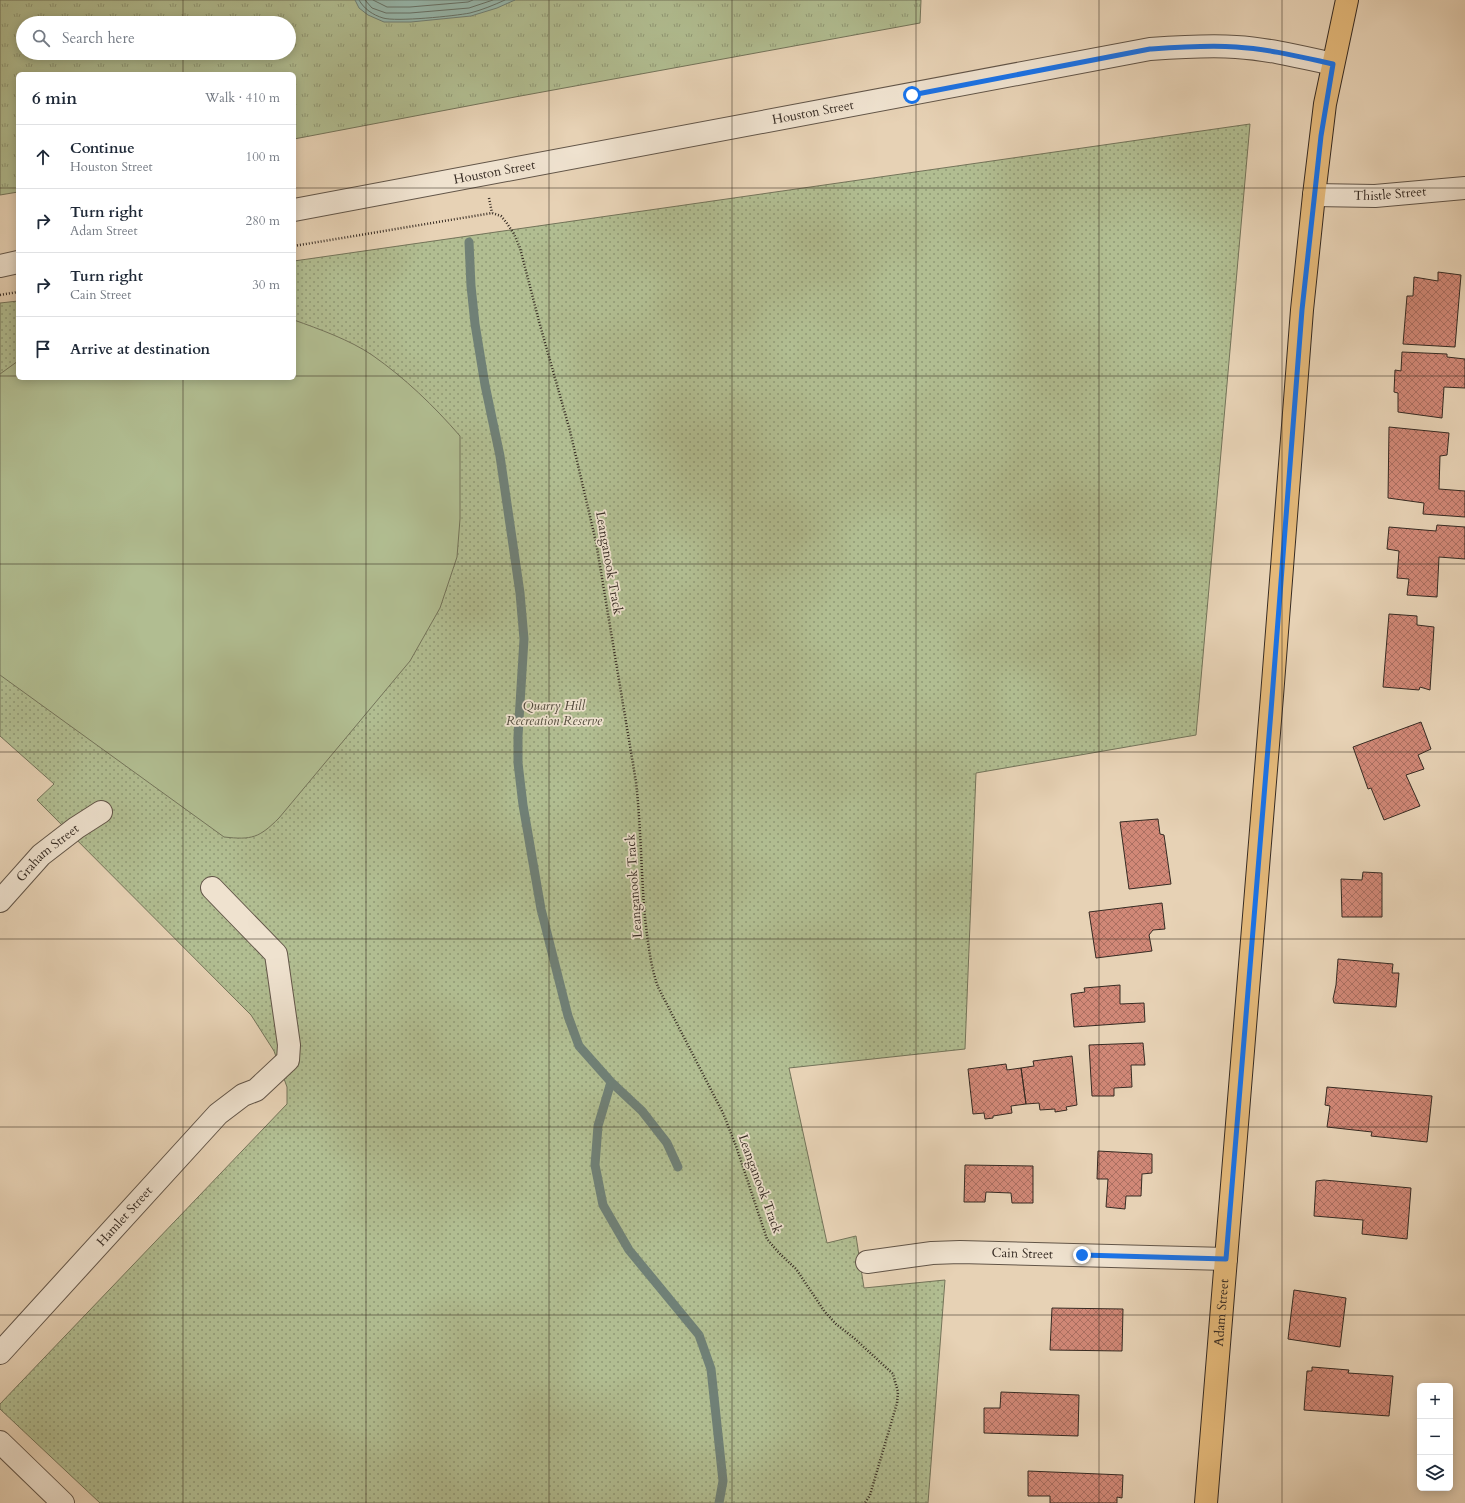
<!DOCTYPE html>
<meta charset="utf-8">
<style>
:root{--surface:#fff;--page:#f2f2f3;--text:#1f2937;--muted:#747a83;--line:#e0e1e3}
body{margin:0;font-family:Cardo,serif;background:var(--page);color:var(--text)}
.controls{position:absolute;right:12px;bottom:12px;display:grid;overflow:hidden;border-radius:6px;box-shadow:0 2px 10px #0003}
.controls button{width:36px;height:36px;display:grid;place-items:center;padding:0;border:0;border-bottom:1px solid var(--line);background:var(--surface);color:var(--text);font:20px sans-serif}
.stop{position:absolute;width:12px;height:12px;margin:-9px;border:3px solid #1a73e8;border-radius:50%;background:#fff}
.stop.end{background:#1a73e8;border-color:#fff;box-shadow:0 1px 4px #0008}
.list{margin:0;padding:0;list-style:none}
h2{display:flex;justify-content:space-between;align-items:center;height:52px;margin:0;padding:0 16px;font-size:17px}
h2 small{font-size:13px;font-weight:400;color:var(--muted)}
.list li{display:grid;grid-template-columns:26px 1fr auto;gap:12px;align-items:center;box-sizing:border-box;height:64px;padding:0 16px;border-top:1px solid var(--line)}
.list b{display:block;font-size:15px;white-space:nowrap}
.list p{margin:0;font-size:13px;white-space:nowrap;color:var(--muted)}
.list em{font-size:13px;font-style:normal;color:var(--muted)}
.icon{flex:none;width:22px;height:22px;fill:none;stroke:currentColor;stroke-width:2;stroke-linecap:round;stroke-linejoin:round}
.map{position:relative;flex:none;width:1465px;height:1503px;overflow:hidden}
.search{position:absolute;background:var(--surface);box-shadow:0 2px 10px #0003;left:16px;top:16px;width:280px;height:44px;display:flex;align-items:center;gap:10px;box-sizing:border-box;padding:0 14px;border-radius:22px;color:var(--muted);font-size:15px}
.panel{position:absolute;background:var(--surface);box-shadow:0 2px 10px #0003;left:16px;top:72px;width:280px;height:308px;border-radius:6px}
.map>svg:first-child{display:block}
.grass{fill:url(#grass-tufts);stroke:#74745a;fill-rule:evenodd}
.park{fill:url(#park-dots);stroke:#74745a}
.pitch{fill:#b1bd91;stroke:#74745a}
.water{fill:#97b8ad;stroke:#708076}
.lines{fill:none;stroke-linecap:round;stroke-linejoin:round}
.shore{stroke:#667268;stroke-width:1}
.stream{stroke:#708076;stroke-width:9}
.building{fill:url(#building-cross-hatch);stroke:#362b23}
.minor-casing{stroke:#625548;stroke-width:24}
.major-casing{stroke:#362b23;stroke-width:24}
.path{stroke:#362b23;stroke-width:2.5;stroke-dasharray:1 2;stroke-linecap:butt}
.minor{stroke:#efe2cf;stroke-width:22}
.major{stroke:#e4b97a;stroke-width:22}
.route{stroke:#1a73e8;stroke-width:5}
.grid{fill:none;stroke:#362b23;stroke-width:1;stroke-opacity:0.55}
.labels{text-anchor:middle;dominant-baseline:central;stroke-width:3.5;stroke-linejoin:round;paint-order:stroke}
.street-label{font-size:13px;fill:#362b23;stroke:#efe2cf}
.park-label{font-size:13px;font-style:italic;fill:#4f4839;stroke:#efe2cf}
</style>
<div class="map">
<svg width="1465" height="1503" viewBox="0 0 1465 1503">
<defs>
<pattern id="grass-tufts" width="24" height="20" patternUnits="userSpaceOnUse"><rect width="24" height="20" fill="#b1bd91"/><path d="M3 7l-1-3M5 7V3M7 7l1-3M15 17l-1-3M17 17v-4M19 17l1-3" fill="none" stroke="#919a76"/></pattern>
<pattern id="park-dots" width="8" height="8" patternUnits="userSpaceOnUse"><rect width="8" height="8" fill="#b1bd91"/><path d="M2 2h.1M6 6h.1" fill="none" stroke="#919a76" stroke-width="1.8" stroke-linecap="round"/></pattern>
<pattern id="building-cross-hatch" width="8" height="8" patternUnits="userSpaceOnUse"><rect width="8" height="8" fill="#d18877"/><path d="M0 0l8 8M0 8l8-8" fill="none" stroke="#aa6f61"/></pattern>
</defs>
<rect width="100%" height="100%" fill="#e7d2b5"/>
<filter id="stains"><feTurbulence type="fractalNoise" baseFrequency=".005" numOctaves="4"/><feColorMatrix values="0 0 0 0 .2 0 0 0 0 .09 0 0 0 0 .02 0 0 0 .5 -.17"/></filter>
<radialGradient id="worn" r=".72"><stop offset=".6" stop-color="#630" stop-opacity="0"/><stop offset="1" stop-color="#630" stop-opacity=".3"/></radialGradient>
<path class="grass" d="M0,0H921L920,23L515,97L294,139V74H18V192L0,195ZM23,23H289V53H23Z"/>
<path class="park" d="M1250,124L1196,735L976,773L965,1049L789,1068L827,1243L856,1236L864,1288L945,1280L928,1503H100L0,1409V1404L287,1104V1087L274,1051L251,1015L37,800L54,784L0,736V303L18,301V378H294V261Z"/>
<path class="pitch" d="M294,320C319,329 350,340 372,355C405,378 434,406 460,436V519L457,557L440,608L410,661L279,818C259,838 252,840 224,837L0,675V374L18,361V378H294Z"/>
<path class="water" d="M355,0H515L497,8L471,16L411,22H384L368,15L359,8Z"/>
<g class="lines">
<path class="shore" d="M359,0C364,9 373,15 383,18C396,22 455,16 470,13C482,10 494,5 505,0
M365,0L372,8L386,13H410L469,8L493,0
M373,0L387,7H410L468,2L473,0"/>
<path class="stream" d="M469,242L471,286L475,324L485,385L500,456L520,593L524,639L518,736V763L523,805L541,909L568,1016L579,1046L611,1082L642,1111L667,1143L678,1167
M611,1082L598,1126L595,1165L603,1205L629,1250L699,1335L711,1369L723,1481L719,1503"/>
</g>
<path class="building" d="M1438,272L1461,275L1455,347L1403,344L1407,296H1413L1414,277L1438,281Z
M1402,352L1447,354V357L1465,359V388L1444,387L1442,418L1398,412V393L1394,392L1395,370L1401,371Z
M1389,427L1449,433L1447,455L1440,456L1439,489L1465,491V517L1423,514L1424,503L1388,498Z
M1437,525L1465,527V559L1439,557L1437,597L1407,595L1409,579L1397,578L1399,551L1387,549L1389,527L1436,531Z
M1389,614L1417,616V625L1434,627L1430,690L1420,687L1419,690L1383,687Z
M1421,722L1431,749L1418,755L1424,769L1406,775L1420,806L1384,820L1371,788L1368,789L1353,747Z
M1158,819L1160,834L1164,835L1171,884L1129,889L1120,822Z
M1363,872L1382,873V917H1342L1341,879L1362,880Z
M1162,903L1165,929L1153,930L1149,935L1152,951L1096,958L1089,912Z
M1338,959L1393,964L1392,973H1399L1396,1007L1334,1003L1333,999L1336,985Z
M1120,985V1004L1144,1003L1145,1022L1074,1027L1071,994L1085,992L1084,988Z
M1143,1043L1145,1065H1131L1132,1087L1114,1088V1096H1092L1089,1045Z
M1072,1056L1077,1105L1066,1107L1067,1110L1055,1112V1109L1040,1110L1039,1103L1026,1104L1021,1068L1034,1066L1033,1061Z
M1006,1064L1007,1070L1021,1068L1026,1104L1011,1106L1012,1113L993,1116V1118L985,1119L984,1113L973,1114L968,1069Z
M1327,1087L1432,1096L1427,1142L1371,1136L1372,1132L1327,1127L1330,1106L1325,1105Z
M1098,1151L1152,1154V1173L1142,1174L1141,1196H1126L1125,1209L1106,1207L1108,1179H1097Z
M965,1165L1033,1166V1203H1012L1011,1193L986,1192L985,1202H964Z
M1324,1180L1411,1188L1407,1239L1362,1234L1363,1220L1314,1216L1316,1181Z
M1294,1290L1346,1298L1340,1347L1288,1339Z
M1052,1308L1123,1309L1122,1351L1050,1350Z
M1312,1367L1349,1370L1348,1373L1393,1376L1389,1416L1304,1410L1307,1371H1312Z
M1001,1392L1079,1395L1078,1436L984,1433V1408H1000Z
M1028,1471L1123,1475L1122,1498L1117,1497V1503H1050V1496H1028Z"/>
<g class="lines">
<defs>
<g id="minor">
<path id="s1" d="M1314,195L1375,196L1465,188"/>
<path id="s2" d="M294,210L1150,49C1179,47 1208,45 1236,47C1269,49 1301,57 1333,64"/>
<path d="M0,266L18,262"/>
<path id="s3" d="M0,901L41,855L76,828L101,812"/>
<path id="s4" d="M867,1262L932,1253L960,1252L1226,1259"/>
<path id="s5" d="M0,1353L218,1114L243,1095L256,1090L288,1060L289,1045L276,954L212,888"/>
<path d="M0,1442L63,1503"/>
</g>
<g id="major">
<path id="s6" d="M1206,1503L1272,696L1302,310L1314,195L1325,104L1347,0"/>
</g>
</defs>
<use href="#minor" class="minor-casing"/>
<use href="#major" class="major-casing"/>
<path class="path" d="M489,198L492,213
M294,246L492,213L501,216L506,222L514,234L520,248L540,325L570,431L596,542L636,782C641,827 641,872 645,918C648,941 650,965 658,987L723,1113L736,1146L767,1239L779,1253L796,1269L825,1312L836,1324L854,1338L893,1374L898,1392L897,1403L870,1495L865,1503
M0,295L18,292"/>
<use href="#minor" class="minor"/>
<use href="#major" class="major"/>
</g>
<g class="lines">
<path class="route" d="M912,95L1150,49C1179,47 1207,45 1236,47C1269,49 1301,57 1333,64L1321,136L1302,310L1271,711L1226,1259L1082,1255"/>
</g>
<path class="grid" d="M183,0V23M366,0V1503M549,0V1503M732,0V1503M916,0V1503M1099,0V1503M1282,0V1503M183,53V74M0,188H18M294,188H1465M0,376H18M294,376H1465M183,378V1503M0,564H1465M0,752H1465M0,939H1465M0,1127H1465M0,1315H1465"/>
<g class="labels">
<g class="street-label">
<text stroke="none"><textPath href="#s2" startOffset="528">Houston Street</textPath></text>
<text stroke="none"><textPath href="#s2" startOffset="204">Houston Street</textPath></text>
<text stroke="none"><textPath href="#s1" startOffset="76">Thistle Street</textPath></text>
<text transform="translate(609 563) rotate(80)">Leanganook Track</text>
<text stroke="none"><textPath href="#s3" startOffset="68">Graham Street</textPath></text>
<text transform="translate(634 886) rotate(-94)">Leanganook Track</text>
<text transform="translate(760 1184) rotate(70)">Leanganook Track</text>
<text stroke="none"><textPath href="#s5" startOffset="185">Hamlet Street</textPath></text>
<text stroke="none"><textPath href="#s4" startOffset="156">Cain Street</textPath></text>
<text stroke="none"><textPath href="#s6" startOffset="191">Adam Street</textPath></text>
</g>
<g class="park-label">
<text x="554" y="706">Quarry Hill<tspan x="554" dy="15">Recreation Reserve</tspan></text>
</g>
</g>
<rect width="100%" height="100%" filter="url(#stains)"/>
<rect width="100%" height="100%" fill="url(#worn)"/>
</svg>
<div class="controls">
<button>+</button>
<button>−</button>
<button><svg class="icon" aria-label="layers" viewBox="0 0 24 24"><path d="M12 4l9 5-9 5-9-5zM3 14l9 5 9-5"/></svg></button>
</div>
<div class="stop" style="left:912px;top:95px"></div>
<div class="stop end" style="left:1082px;top:1255px"></div>
<div class="search"><svg class="icon" aria-label="search" viewBox="0 0 24 24"><circle cx="10" cy="10" r="6"/><path d="M15 15l6 6"/></svg>Search here</div>
<section class="panel">
<h2>6 min<small>Walk · 410 m</small></h2>
<ul class="list">
<li><svg class="icon" aria-label="ahead" viewBox="0 0 24 24"><path d="M12 20V5M6 11l6-6 6 6"/></svg><div><b>Continue</b><p>Houston Street</p></div><em>100 m</em></li>
<li><svg class="icon" aria-label="right" viewBox="0 0 24 24"><path d="M7 20v-9h11M14 6l5 5-5 5"/></svg><div><b>Turn right</b><p>Adam Street</p></div><em>280 m</em></li>
<li><svg class="icon" aria-label="right" viewBox="0 0 24 24"><path d="M7 20v-9h11M14 6l5 5-5 5"/></svg><div><b>Turn right</b><p>Cain Street</p></div><em>30 m</em></li>
<li><svg class="icon" aria-label="arrive" viewBox="0 0 24 24"><path d="M6 21V4h12l-3 4 3 4H6"/></svg><div><b>Arrive at destination</b></div></li>
</ul>
</section>
</div>
